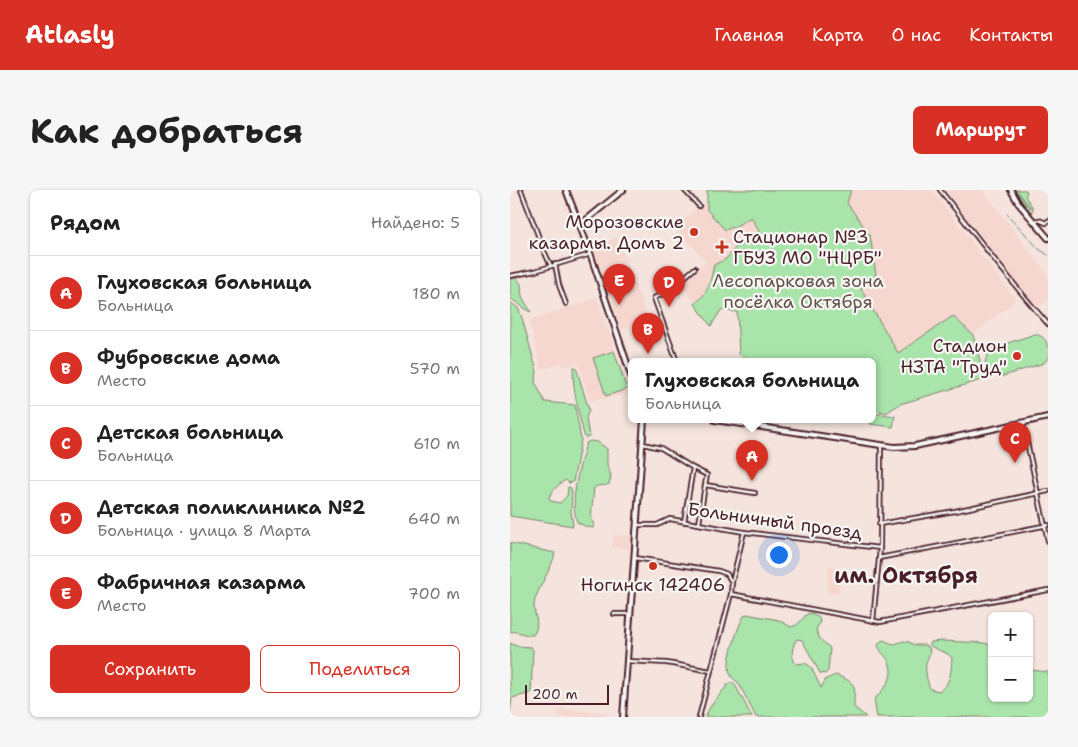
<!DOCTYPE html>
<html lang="ru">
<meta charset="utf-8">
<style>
:root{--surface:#fff;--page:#f6f6f6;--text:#222;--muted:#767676;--line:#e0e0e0;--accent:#d93025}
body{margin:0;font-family:"Shantell Sans",sans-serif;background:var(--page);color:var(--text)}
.controls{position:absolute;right:15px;bottom:15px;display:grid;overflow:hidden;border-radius:8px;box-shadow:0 1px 4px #0004}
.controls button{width:45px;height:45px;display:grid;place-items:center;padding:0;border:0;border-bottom:1px solid var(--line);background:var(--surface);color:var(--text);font:25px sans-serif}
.scale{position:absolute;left:15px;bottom:12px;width:84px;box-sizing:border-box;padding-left:5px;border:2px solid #4a1f2b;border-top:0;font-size:14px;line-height:18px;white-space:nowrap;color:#4a1f2b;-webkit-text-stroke:4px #f6f6f2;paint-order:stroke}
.you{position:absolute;left:268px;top:364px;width:18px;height:18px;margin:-12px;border:4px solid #fff;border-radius:50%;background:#1a73e8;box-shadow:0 0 0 8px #1a73e833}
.badge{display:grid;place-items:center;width:32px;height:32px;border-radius:50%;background:var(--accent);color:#fff;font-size:16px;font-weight:700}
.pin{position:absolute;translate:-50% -41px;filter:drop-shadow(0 1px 2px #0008)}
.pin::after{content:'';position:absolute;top:26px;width:18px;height:15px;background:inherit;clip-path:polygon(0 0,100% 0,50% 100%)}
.popup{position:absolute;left:118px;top:168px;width:248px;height:65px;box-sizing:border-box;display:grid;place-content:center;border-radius:8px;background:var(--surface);filter:drop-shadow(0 1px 4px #0005);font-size:16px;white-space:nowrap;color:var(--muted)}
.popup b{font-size:19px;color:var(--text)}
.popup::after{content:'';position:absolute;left:50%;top:100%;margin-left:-10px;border:10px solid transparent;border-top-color:var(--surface)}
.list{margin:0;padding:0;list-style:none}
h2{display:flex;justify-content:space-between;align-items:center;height:65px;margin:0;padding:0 20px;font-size:21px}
h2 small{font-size:16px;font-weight:400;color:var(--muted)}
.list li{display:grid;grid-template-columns:32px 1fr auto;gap:15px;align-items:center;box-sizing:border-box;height:75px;padding:0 20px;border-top:1px solid var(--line)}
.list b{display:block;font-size:19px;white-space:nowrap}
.list p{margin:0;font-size:16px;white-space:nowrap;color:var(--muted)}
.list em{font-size:16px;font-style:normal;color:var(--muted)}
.actions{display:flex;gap:10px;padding:15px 20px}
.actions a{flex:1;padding:11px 0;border:1px solid var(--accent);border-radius:8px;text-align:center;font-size:18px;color:var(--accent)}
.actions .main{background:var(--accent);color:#fff}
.map{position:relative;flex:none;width:538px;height:527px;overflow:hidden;border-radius:8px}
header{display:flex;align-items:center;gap:30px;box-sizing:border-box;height:70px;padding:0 25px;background:var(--accent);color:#fff}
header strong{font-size:24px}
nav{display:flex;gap:28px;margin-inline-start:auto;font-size:18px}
.intro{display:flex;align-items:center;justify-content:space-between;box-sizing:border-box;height:120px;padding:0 30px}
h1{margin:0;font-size:35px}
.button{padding:12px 22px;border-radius:8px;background:var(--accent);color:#fff;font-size:18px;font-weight:700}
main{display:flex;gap:30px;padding:0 30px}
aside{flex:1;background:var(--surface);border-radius:8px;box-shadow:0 1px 4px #0004}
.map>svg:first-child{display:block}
.built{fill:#f5d7cf}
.green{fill:#a9e5ab;stroke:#7a826b}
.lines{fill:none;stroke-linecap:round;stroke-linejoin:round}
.stream{stroke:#66868e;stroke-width:1}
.street-casing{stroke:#4a1f2b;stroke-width:6}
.secondary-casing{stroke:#4a1f2b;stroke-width:8}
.street{stroke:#f6f6f2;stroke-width:2.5}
.secondary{stroke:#f6f6f2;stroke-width:4}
.poi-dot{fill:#c8321e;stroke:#f6f6f2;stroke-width:2}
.labels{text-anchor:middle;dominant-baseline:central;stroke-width:4.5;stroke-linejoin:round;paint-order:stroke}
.poi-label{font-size:18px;fill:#4a1f2b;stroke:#f6f6f2;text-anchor:end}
.park-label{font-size:18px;fill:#62504b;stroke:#f6f6f2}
.street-label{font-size:18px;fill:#4a1f2b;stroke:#f6f6f2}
.district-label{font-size:22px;font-weight:bold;fill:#4a1f2b;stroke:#f6f6f2}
</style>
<header>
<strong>Atlasly</strong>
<nav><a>Главная</a><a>Карта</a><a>О нас</a><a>Контакты</a></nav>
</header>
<div class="intro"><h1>Как добраться</h1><a class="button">Маршрут</a></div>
<main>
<aside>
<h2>Рядом<small>Найдено: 5</small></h2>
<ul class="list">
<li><span class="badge">A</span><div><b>Глуховская больница</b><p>Больница</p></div><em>180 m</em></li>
<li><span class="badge">B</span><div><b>Фубровские дома</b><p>Место</p></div><em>570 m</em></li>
<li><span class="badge">C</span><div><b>Детская больница</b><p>Больница</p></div><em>610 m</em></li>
<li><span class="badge">D</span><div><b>Детская поликлиника №2</b><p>Больница · улица 8 Марта</p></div><em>640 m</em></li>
<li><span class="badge">E</span><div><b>Фабричная казарма</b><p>Место</p></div><em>700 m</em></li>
</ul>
<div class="actions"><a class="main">Сохранить</a><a>Поделиться</a></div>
</aside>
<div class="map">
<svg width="538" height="527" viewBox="0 0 538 527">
<rect width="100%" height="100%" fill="#f5e4dd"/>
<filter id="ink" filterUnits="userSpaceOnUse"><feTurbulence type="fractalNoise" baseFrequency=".02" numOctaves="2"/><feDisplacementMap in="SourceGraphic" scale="10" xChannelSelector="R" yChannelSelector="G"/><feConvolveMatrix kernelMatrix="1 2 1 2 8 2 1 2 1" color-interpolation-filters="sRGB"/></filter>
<g filter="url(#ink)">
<path class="built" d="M341,0H422L506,110L463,145L443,126L388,164L351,99L337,13Z
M435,0H473L538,85V110L527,119Z
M202,6L241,22L258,42L194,122L170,94L196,72L165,37Z
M107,47L139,131L112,140L82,58Z
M87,108L120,204L80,211L68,173L53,177L52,173L31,180L19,130Z
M103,345L122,346L121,359L102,358Z
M318,376L330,378L329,404L317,403Z
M48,519L96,523V527H48Z"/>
<path class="green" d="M197,0H341L337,13L360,45L366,85L351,99L388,163L443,126L463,145L475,189L390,214L376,223L362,218V172H242L229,164L227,122L211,120L201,136L185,114C199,102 200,92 204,75L216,69L228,55L238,54L249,41L241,27L226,36L215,40L197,20Z
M504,0H516L517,3L515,6L523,18V21L508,2L524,27L511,11Z
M5,88C14,92 10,98 12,106C14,111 18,117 21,121L20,122L0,108V89Z
M0,112L8,118L12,128L27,182L25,192L35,212L65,215L71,250L63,292L59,293L56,290C50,293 41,301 39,308L41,311L50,313L57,306L58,297L61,298L62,302L61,322L63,336L0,326Z
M525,144C538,147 538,156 538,168L534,173L490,187L480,182L475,172L480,159Z
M104,161L117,199L96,206L83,168Z
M64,177H66L79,220L76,228L79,247L75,248C71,234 60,189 64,177Z
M362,223L385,226L383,237L360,234V230H362Z
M80,251L88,252L97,259V275L101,286L99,294C94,297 88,294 84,298L81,327L84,335L83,338L77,337L67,332C59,310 70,276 76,253Z
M0,353L45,363C43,377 24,404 24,415C24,426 31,435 23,445C14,446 8,440 0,442Z
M302,423L309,428L310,432L306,440L310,449L320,458L318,481L315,484L310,483L292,450L287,449C282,456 280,466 286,474L295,473L301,477L311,498L316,489L326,485C349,494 344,495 344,517L356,527H246L228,492C221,489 219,482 219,475C218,468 230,428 236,424L269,430L281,437L287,435L297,424Z
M374,450L380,453L385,454L393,451L399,452L404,455H414L419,457C421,463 418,467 416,473C415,483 417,490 420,499L429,501C441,494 441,482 442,468L438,464L422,457L420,455L421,452L432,451L475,453L482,456V508H519V480L538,482V527H367L364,510C373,499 386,489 379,472C376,465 371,464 368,455L371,451Z
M0,453L6,456L21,457L23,460L21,503L2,508L0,525Z
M219,493H224L242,527H195L200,517Z"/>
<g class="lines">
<path class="stream" d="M497,24L529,59L538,65"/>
<defs>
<path id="street" d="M11,0L34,61L41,76
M174,0L189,16
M430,0C466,45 500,92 538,134
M524,31L529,30L536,33L538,31
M45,74L49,95L56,114
M0,86L25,81L81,64
M167,172L144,108L159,101L185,78
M513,233L538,351
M133,254L151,258L183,278L174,332
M183,278L197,285L195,295
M189,334L195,295L245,303
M369,334L445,321L538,301
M127,335H147L160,329L234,342L370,358
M125,368L209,381L217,384L221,391
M369,368L538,335
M221,404L370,432L538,400
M104,424H121
M363,431L370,358L371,256
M117,471L157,473L201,481
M189,527L221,404L222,392L234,342"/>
<path id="secondary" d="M56,0L78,57L122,188
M501,0L509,14L538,48
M70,35L113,0
M205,230L384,257L405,256L538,227
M113,527L134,230"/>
</defs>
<use href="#street" class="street-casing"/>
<use href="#secondary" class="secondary-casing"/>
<use href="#street" class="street"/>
<use href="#secondary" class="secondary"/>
</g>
</g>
<g class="poi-dot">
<circle cx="184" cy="42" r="5"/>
<path d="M209.5 49.5h5v5h5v5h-5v5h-5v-5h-5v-5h5z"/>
<circle cx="507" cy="166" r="5"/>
<circle cx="143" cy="376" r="5"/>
</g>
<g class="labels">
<g class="poi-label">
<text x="174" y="32">Морозовские<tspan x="174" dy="21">казармы. Домъ 2</tspan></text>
<text x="223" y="47" text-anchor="start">Стационар №3<tspan x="223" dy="21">ГБУЗ МО "НЦРБ"</tspan></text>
<text x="497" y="156">Стадион<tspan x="497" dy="21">НЗТА "Труд"</tspan></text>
<text x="143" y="395" text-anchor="middle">Ногинск 142406</text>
</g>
<g class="park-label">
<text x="288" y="91">Лесопарковая зона<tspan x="288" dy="21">посёлка Октября</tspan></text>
</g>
<g class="street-label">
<text transform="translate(265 331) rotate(8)">Больничный проезд</text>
</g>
<g class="district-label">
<text x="396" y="385">им. Октября</text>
</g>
</g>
</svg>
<div class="controls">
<button>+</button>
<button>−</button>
</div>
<div class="scale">200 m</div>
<div class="you"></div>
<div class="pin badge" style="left:242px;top:291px">A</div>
<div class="popup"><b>Глуховская больница</b>Больница</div>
<div class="pin badge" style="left:138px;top:164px">B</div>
<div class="pin badge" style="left:505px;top:273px">C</div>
<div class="pin badge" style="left:159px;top:117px">D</div>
<div class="pin badge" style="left:109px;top:115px">E</div>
</div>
</main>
